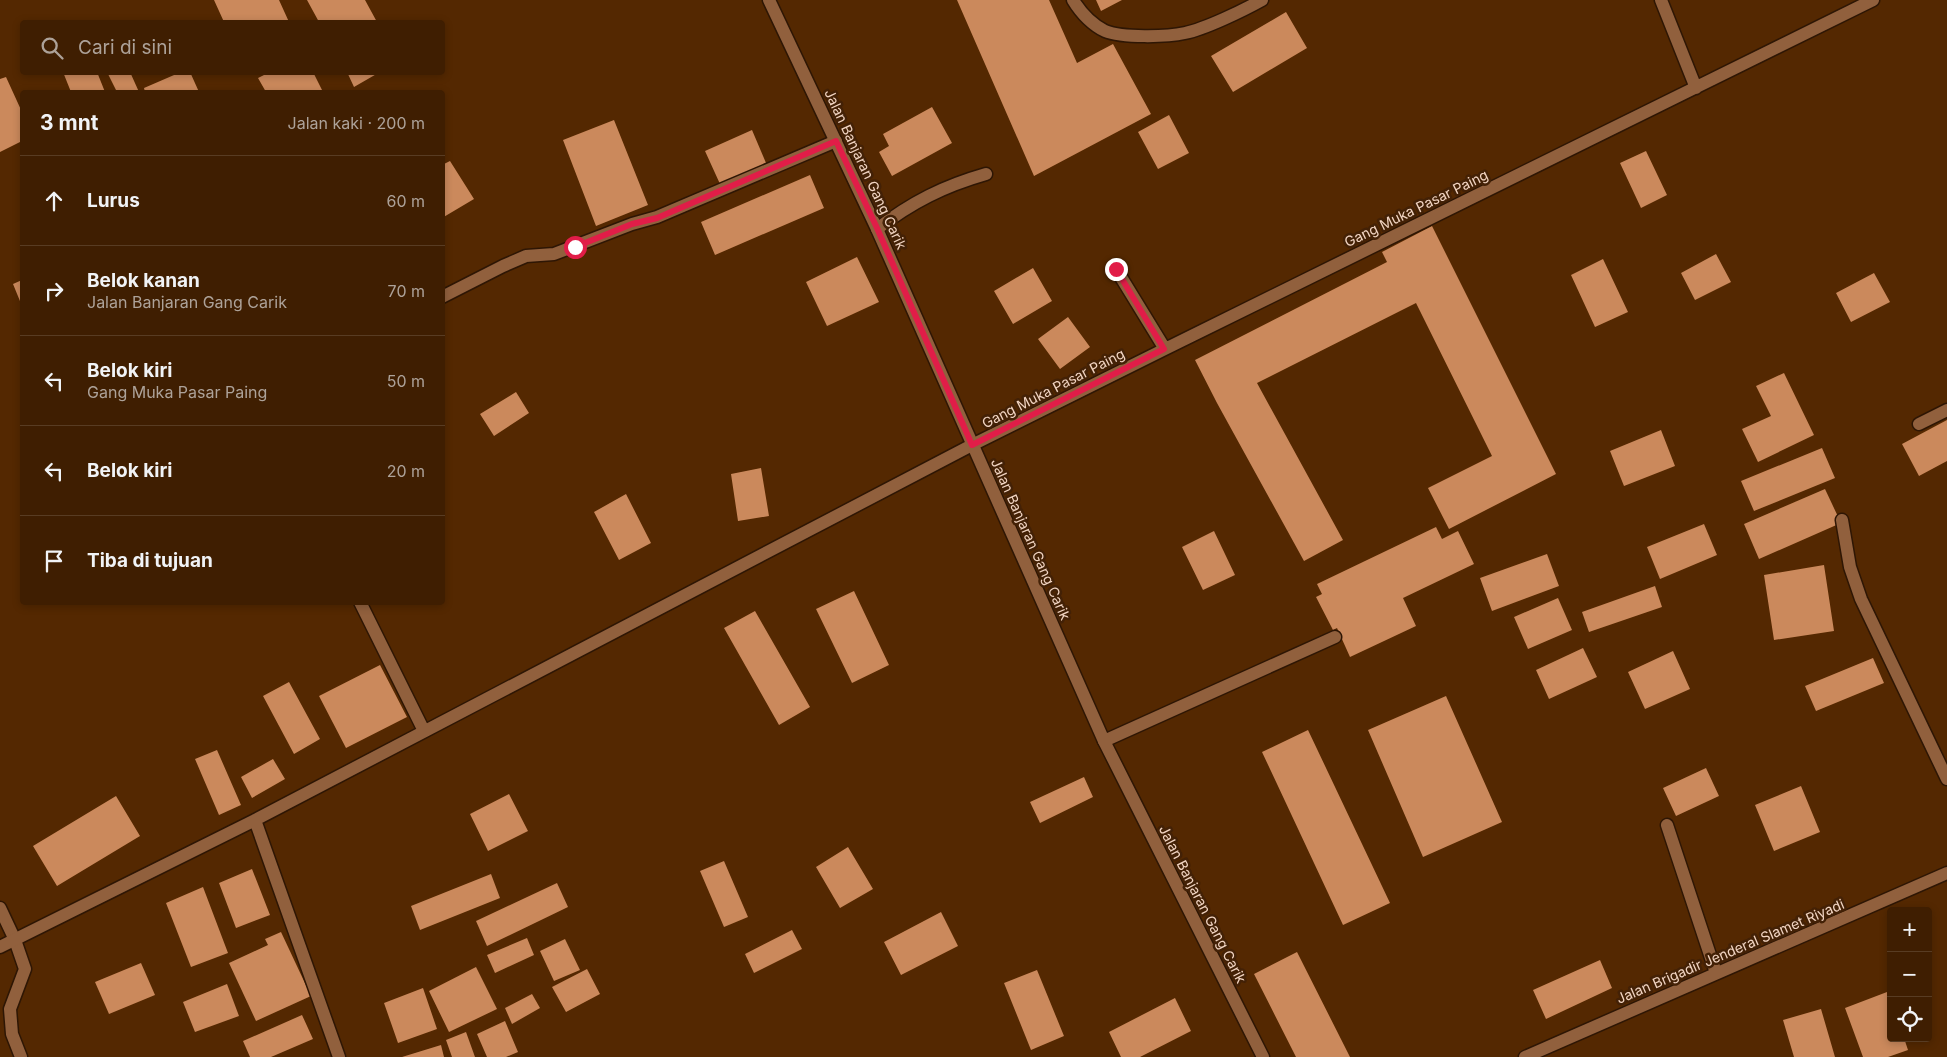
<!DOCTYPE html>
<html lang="id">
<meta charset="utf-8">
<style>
:root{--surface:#3f1e01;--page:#4a2b10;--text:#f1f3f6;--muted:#ada299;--line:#583c23}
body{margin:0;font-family:Inter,sans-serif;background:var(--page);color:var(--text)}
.controls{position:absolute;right:15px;bottom:15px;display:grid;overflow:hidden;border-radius:5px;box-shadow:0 2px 8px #0003}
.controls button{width:45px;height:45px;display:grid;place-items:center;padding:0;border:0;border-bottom:1px solid var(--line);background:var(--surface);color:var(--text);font:25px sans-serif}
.stop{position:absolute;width:15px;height:15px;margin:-11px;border:4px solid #e11d48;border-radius:50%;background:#fff}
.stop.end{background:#e11d48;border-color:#fff;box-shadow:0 1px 5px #0008}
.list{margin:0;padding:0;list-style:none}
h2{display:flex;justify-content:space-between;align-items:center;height:65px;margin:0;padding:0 20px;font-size:21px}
h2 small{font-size:16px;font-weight:400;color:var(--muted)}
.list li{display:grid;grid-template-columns:32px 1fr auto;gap:15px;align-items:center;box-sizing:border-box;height:90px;padding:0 20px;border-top:1px solid var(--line)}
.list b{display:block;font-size:19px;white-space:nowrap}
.list p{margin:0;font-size:16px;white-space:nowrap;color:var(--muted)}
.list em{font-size:16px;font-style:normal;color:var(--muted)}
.icon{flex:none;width:28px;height:28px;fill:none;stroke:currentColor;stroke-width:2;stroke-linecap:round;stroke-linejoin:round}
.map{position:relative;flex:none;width:1947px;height:1057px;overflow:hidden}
.search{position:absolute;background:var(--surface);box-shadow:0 2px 8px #0003;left:20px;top:20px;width:425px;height:55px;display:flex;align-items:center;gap:12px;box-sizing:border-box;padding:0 18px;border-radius:5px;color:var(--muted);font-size:19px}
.panel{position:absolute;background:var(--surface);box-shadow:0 2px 8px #0003;left:20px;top:90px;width:425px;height:515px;border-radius:5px}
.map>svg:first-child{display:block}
.building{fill:#cb895c}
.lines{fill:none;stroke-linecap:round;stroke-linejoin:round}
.service-casing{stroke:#2e1604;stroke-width:15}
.minor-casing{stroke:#2e1604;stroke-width:15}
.tertiary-casing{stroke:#2e1604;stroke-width:15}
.service{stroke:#91603d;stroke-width:12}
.minor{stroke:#91603d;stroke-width:12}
.tertiary{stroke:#91603d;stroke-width:12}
.route{stroke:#e11d48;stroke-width:6}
.labels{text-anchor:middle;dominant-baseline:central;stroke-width:5;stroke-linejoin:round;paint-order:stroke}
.street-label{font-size:14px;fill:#f2d5c3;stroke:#432106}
</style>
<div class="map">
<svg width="1947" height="1057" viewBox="0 0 1947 1057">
<rect width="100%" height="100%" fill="#542801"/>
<path class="building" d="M214,0H279L289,22H224Z
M307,0H365L377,22H319Z
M957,0H1049L1077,63L1113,44L1151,114L1034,176Z
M1096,0H1122L1101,11Z
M1286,12L1307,48L1233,92L1211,56Z
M63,72H97L105,92H71Z
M107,72H130L139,92H117Z
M181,72H190L199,92H145L144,88Z
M270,72H313L323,92H266L258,78Z
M347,72H380L354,87Z
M6,77L22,112V141L0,152V79Z
M932,107L952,143L892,176L879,152L889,146L883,134Z
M1169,115L1189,153L1158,169L1138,132Z
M614,120L648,205L596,226L563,140Z
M752,130L766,163L720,184L705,151Z
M1646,151L1667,195L1641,208L1620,163Z
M450,161L474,199L442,218V165Z
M810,175L824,208L715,255L701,222Z
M1432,226L1556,474L1449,529L1428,488L1492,456L1416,303L1257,383L1343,540L1304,561L1217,403L1195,360L1387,262L1382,252Z
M1716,254L1731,282L1695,300L1681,273Z
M857,257L879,302L827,326L806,282Z
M1603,259L1628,312L1595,327L1571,275Z
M1033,268L1052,301L1013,324L994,291Z
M1874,273L1890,302L1851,322L1836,293Z
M22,280V306L13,284Z
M1068,317L1090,347L1060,369L1038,339Z
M1784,373L1814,435L1758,462L1742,429L1771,416L1756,386Z
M516,392L529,413L494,436L480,414Z
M1947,420V461L1919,476L1902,444Z
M1661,430L1675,466L1624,486L1610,451Z
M1822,448L1835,478L1754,511L1741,481Z
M761,468L769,516L738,521L731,474Z
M1825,489L1841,523L1759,559L1744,524Z
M626,494L651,543L619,560L594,512Z
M1704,524L1717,555L1660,579L1647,547Z
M1436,527L1442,539L1458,531L1474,564L1403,598L1416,626L1350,657L1337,628L1333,630L1316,597L1322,594L1317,584Z
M1214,531L1235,575L1203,590L1182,547Z
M1547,554L1559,586L1492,611L1480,578Z
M1824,565L1834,631L1774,640L1764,575Z
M1655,586L1662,607L1589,632L1582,612Z
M854,591L889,665L852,683L816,609Z
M1558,598L1572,630L1528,649L1514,617Z
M755,611L810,707L779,725L724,628Z
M1583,648L1597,677L1549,699L1536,670Z
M1673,651L1690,689L1645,709L1628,672Z
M1873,658L1884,683L1816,711L1805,686Z
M380,665L407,717L346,748L319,696Z
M289,682L320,739L294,754L263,696Z
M1446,696L1502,822L1423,857L1368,730Z
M1308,730L1390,903L1343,925L1262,752Z
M217,750L241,805L219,815L195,759Z
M273,759L285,779L252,798L241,777Z
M1706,768L1719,796L1676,816L1663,788Z
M1084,777L1093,797L1040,823L1030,802Z
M1801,786L1820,832L1774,851L1755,805Z
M509,794L528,831L488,851L470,814Z
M116,796L140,836L57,886L33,846Z
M848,847L873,889L840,908L816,867Z
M724,861L748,917L724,927L700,871Z
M252,869L270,915L236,928L219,883Z
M491,874L500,898L420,930L411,906Z
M557,883L568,907L487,946L476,921Z
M203,887L228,953L191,967L166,903Z
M941,912L958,946L901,975L884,942Z
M792,930L802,949L754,973L745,954Z
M281,932L311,996L256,1021L229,963L268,945L265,939Z
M527,938L534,955L495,973L487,955Z
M565,939L580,970L554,981L540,951Z
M1297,952L1350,1057H1296L1254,974Z
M1600,960L1612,988L1546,1019L1533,990Z
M141,963L155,995L109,1014L95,982Z
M476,967L497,1009L449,1032L429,991Z
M587,969L600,994L566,1012L552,987Z
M1037,970L1064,1036L1031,1050L1004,983Z
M227,984L239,1016L195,1032L183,1002Z
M423,988L437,1029L398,1043L384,1003Z
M1887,992L1891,1002V1038H1904L1908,1050L1888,1057H1863L1845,1008Z
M532,994L540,1008L512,1024L505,1008Z
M1175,998L1191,1031L1140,1057H1121L1109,1032Z
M1821,1009L1835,1057H1794L1783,1020Z
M302,1015L313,1039L271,1057H250L243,1041Z
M505,1021L518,1052L506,1057H487L477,1034Z
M466,1032L475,1057H452L446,1040Z
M441,1045L444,1057H402Z"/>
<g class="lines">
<defs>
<path id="service" d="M0,908L15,940L25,969L10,1009L12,1034L21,1057"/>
<path id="minor" d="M1073,0C1081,13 1091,24 1105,31C1122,38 1167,37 1185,33C1205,29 1244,10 1262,0
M1661,0L1696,88
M877,229C912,202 944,186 986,174
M1116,269L1165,349
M442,297L503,266L526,256L554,254L632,224L657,217L836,141
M1919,424L1947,410
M1842,520L1850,567L1861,599L1947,779
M360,602L424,731
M1104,741L1335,637
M255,820L339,1057
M1667,825L1716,973
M0,947L255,820L972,445L1165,349L1873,0"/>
<path id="tertiary" d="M769,0L877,229L1104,741L1263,1057
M1525,1057L1947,873"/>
</defs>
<use href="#service" class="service-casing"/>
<use href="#minor" class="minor-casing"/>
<use href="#tertiary" class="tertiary-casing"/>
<use href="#service" class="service"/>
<use href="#minor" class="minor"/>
<use href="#tertiary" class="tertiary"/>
</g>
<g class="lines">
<path class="route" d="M575,247L632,224L657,218L836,141L877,228L972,445L1164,349L1116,269"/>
</g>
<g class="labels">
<g class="street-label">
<text transform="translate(866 169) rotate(65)">Jalan Banjaran Gang Carik</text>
<text transform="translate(1416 208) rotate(-26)">Gang Muka Pasar Paing</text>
<text transform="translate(1053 388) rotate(-27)">Gang Muka Pasar Paing</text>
<text transform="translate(1031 539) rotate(66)">Jalan Banjaran Gang Carik</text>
<text transform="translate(1203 904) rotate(63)">Jalan Banjaran Gang Carik</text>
<text transform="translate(1730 951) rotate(-23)">Jalan Brigadir Jenderal Slamet Riyadi</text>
</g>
</g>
</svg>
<div class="controls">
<button>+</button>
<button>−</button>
<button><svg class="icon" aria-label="locate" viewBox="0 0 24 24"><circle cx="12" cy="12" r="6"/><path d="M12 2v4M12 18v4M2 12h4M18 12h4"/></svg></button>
</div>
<div class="stop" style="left:575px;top:247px"></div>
<div class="stop end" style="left:1116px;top:269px"></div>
<div class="search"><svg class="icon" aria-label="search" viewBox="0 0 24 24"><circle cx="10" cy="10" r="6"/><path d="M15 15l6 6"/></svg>Cari di sini</div>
<section class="panel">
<h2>3 mnt<small>Jalan kaki · 200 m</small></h2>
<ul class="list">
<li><svg class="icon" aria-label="ahead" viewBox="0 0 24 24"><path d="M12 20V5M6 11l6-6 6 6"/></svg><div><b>Lurus</b></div><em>60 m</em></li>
<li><svg class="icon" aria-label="right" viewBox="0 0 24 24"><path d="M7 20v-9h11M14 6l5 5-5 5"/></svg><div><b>Belok kanan</b><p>Jalan Banjaran Gang Carik</p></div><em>70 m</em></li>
<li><svg class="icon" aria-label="left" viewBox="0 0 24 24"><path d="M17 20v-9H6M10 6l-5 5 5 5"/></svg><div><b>Belok kiri</b><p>Gang Muka Pasar Paing</p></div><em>50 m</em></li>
<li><svg class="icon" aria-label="left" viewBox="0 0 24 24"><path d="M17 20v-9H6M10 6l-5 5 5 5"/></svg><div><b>Belok kiri</b></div><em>20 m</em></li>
<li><svg class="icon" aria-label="arrive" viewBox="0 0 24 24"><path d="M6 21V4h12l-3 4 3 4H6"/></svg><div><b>Tiba di tujuan</b></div></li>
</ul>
</section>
</div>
